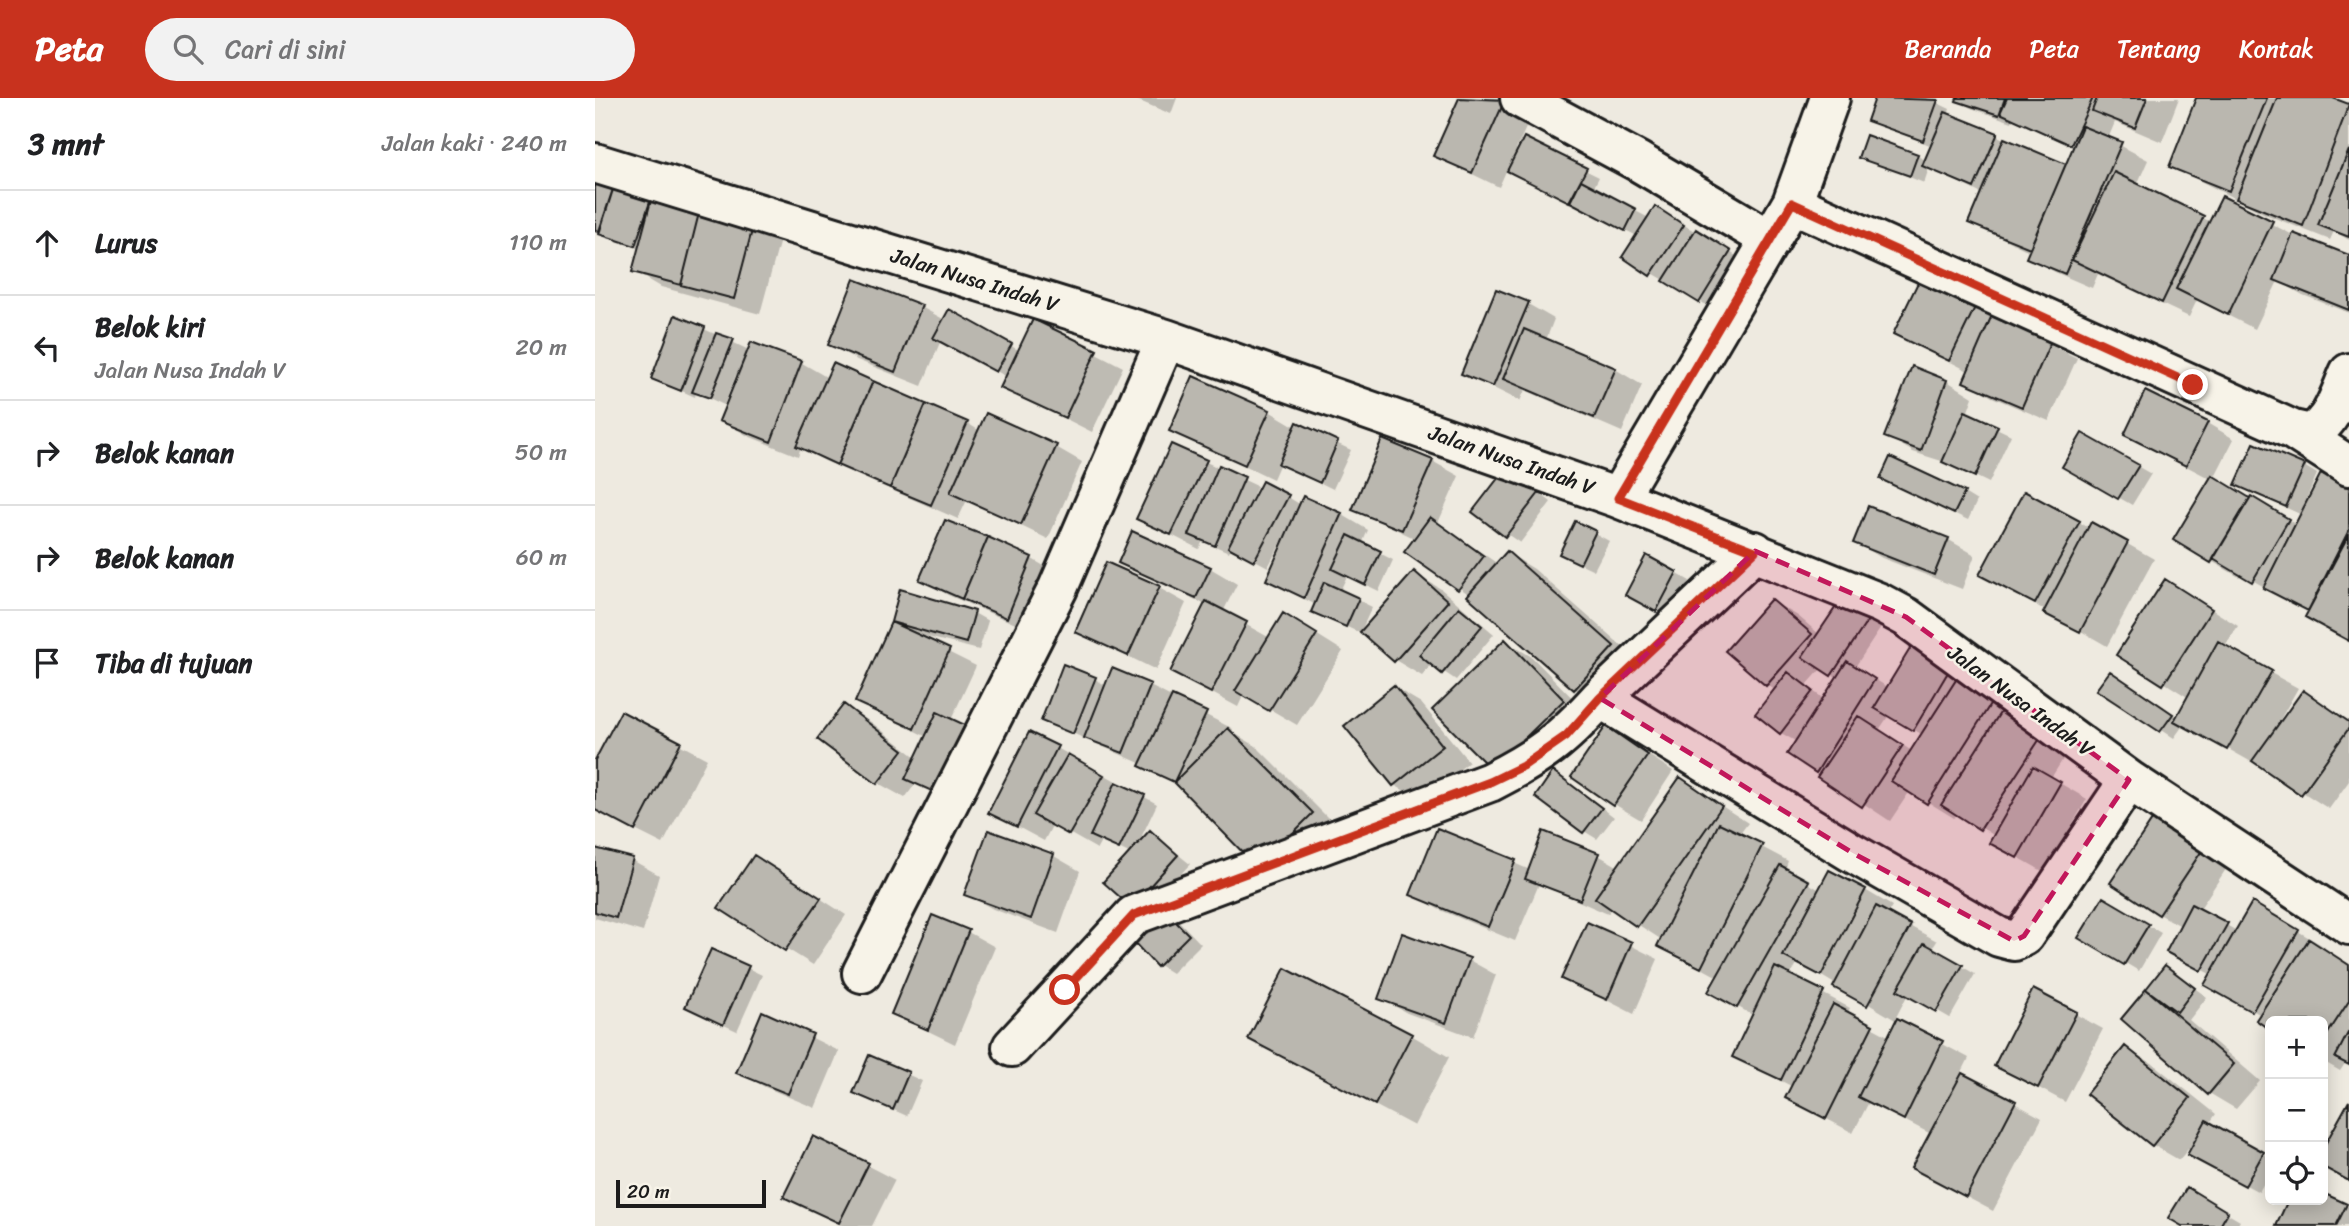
<!DOCTYPE html>
<html lang="id">
<meta charset="utf-8">
<style>
:root{--surface:#fff;--page:#f2f2f2;--text:#202124;--muted:#757577;--line:#e0e0e0;--accent:#c8321e}
body{margin:0;font-family:Sriracha,sans-serif;background:var(--page);color:var(--text)}
.controls{position:absolute;right:21px;bottom:21px;display:grid;overflow:hidden;border-radius:10px;box-shadow:0 4px 18px #0003}
.controls button{width:63px;height:63px;display:grid;place-items:center;padding:0;border:0;border-bottom:2px solid var(--line);background:var(--surface);color:var(--text);font:35px sans-serif}
.scale{position:absolute;left:21px;bottom:18px;width:150px;box-sizing:border-box;padding-left:7px;border:4px solid #1c1c1c;border-top:0;font-size:19px;line-height:24px;white-space:nowrap;color:#1c1c1c;-webkit-text-stroke:5px #f7f3e8;paint-order:stroke}
.stop{position:absolute;width:21px;height:21px;margin:-16px;border:5px solid #c8321e;border-radius:50%;background:#fff}
.stop.end{background:#c8321e;border-color:#fff;box-shadow:0 2px 7px #0008}
.list{margin:0;padding:0;list-style:none}
h2{display:flex;justify-content:space-between;align-items:center;height:91px;margin:0;padding:0 28px;font-size:30px}
h2 small{font-size:23px;font-weight:400;color:var(--muted)}
.list li{display:grid;grid-template-columns:46px 1fr auto;gap:21px;align-items:center;box-sizing:border-box;height:105px;padding:0 28px;border-top:2px solid var(--line)}
.list b{display:block;font-size:26px;white-space:nowrap}
.list p{margin:0;font-size:23px;white-space:nowrap;color:var(--muted)}
.list em{font-size:23px;font-style:normal;color:var(--muted)}
.icon{flex:none;width:38px;height:38px;fill:none;stroke:currentColor;stroke-width:2;stroke-linecap:round;stroke-linejoin:round}
.map{position:relative;flex:none;width:1754px;height:1128px;overflow:hidden}
header{display:flex;align-items:center;gap:42px;box-sizing:border-box;height:98px;padding:0 35px;background:var(--accent);color:#fff}
header strong{font-size:33px}
nav{display:flex;gap:38px;margin-inline-start:auto;font-size:24px}
.search{width:490px;height:63px;background:var(--page);display:flex;align-items:center;gap:18px;box-sizing:border-box;padding:0 24px;border-radius:38px;color:var(--muted);font-size:26px}
main{display:flex}
aside{flex:1;background:var(--surface)}
.map>svg:first-child{display:block}
.shadow{fill:#0003;fill-rule:evenodd}
.building{fill:#bab7af;stroke:#1c1c1c;stroke-width:2}
.lines{fill:none;stroke-linecap:round;stroke-linejoin:round}
.minor-casing{stroke:#1c1c1c;stroke-width:44}
.minor{stroke:#f7f3e8;stroke-width:38}
.route{stroke:#c8321e;stroke-width:9}
.marked{fill:#c2185b;fill-opacity:0.2;stroke:#c2185b;stroke-width:5;stroke-dasharray:14 9;stroke-linejoin:round}
.labels{text-anchor:middle;dominant-baseline:central;stroke-width:5;stroke-linejoin:round;paint-order:stroke}
.street-label{font-size:21px;fill:#1c1c1c;stroke:#f7f3e8}
</style>
<header>
<strong>Peta</strong>
<div class="search"><svg class="icon" aria-label="search" viewBox="0 0 24 24"><circle cx="10" cy="10" r="6"/><path d="M15 15l6 6"/></svg>Cari di sini</div>
<nav><a>Beranda</a><a>Peta</a><a>Tentang</a><a>Kontak</a></nav>
</header>
<main>
<aside>
<h2>3 mnt<small>Jalan kaki · 240 m</small></h2>
<ul class="list">
<li><svg class="icon" aria-label="ahead" viewBox="0 0 24 24"><path d="M12 20V5M6 11l6-6 6 6"/></svg><div><b>Lurus</b></div><em>110 m</em></li>
<li><svg class="icon" aria-label="left" viewBox="0 0 24 24"><path d="M17 20v-9H6M10 6l-5 5 5 5"/></svg><div><b>Belok kiri</b><p>Jalan Nusa Indah V</p></div><em>20 m</em></li>
<li><svg class="icon" aria-label="right" viewBox="0 0 24 24"><path d="M7 20v-9h11M14 6l5 5-5 5"/></svg><div><b>Belok kanan</b></div><em>50 m</em></li>
<li><svg class="icon" aria-label="right" viewBox="0 0 24 24"><path d="M7 20v-9h11M14 6l5 5-5 5"/></svg><div><b>Belok kanan</b></div><em>60 m</em></li>
<li><svg class="icon" aria-label="arrive" viewBox="0 0 24 24"><path d="M6 21V4h12l-3 4 3 4H6"/></svg><div><b>Tiba di tujuan</b></div></li>
</ul>
</aside>
<div class="map">
<svg width="1754" height="1128" viewBox="0 0 1754 1128">
<rect width="100%" height="100%" fill="#eeeae0"/>
<filter id="ink" filterUnits="userSpaceOnUse"><feTurbulence type="fractalNoise" baseFrequency=".0143" numOctaves="2"/><feDisplacementMap in="SourceGraphic" scale="14" xChannelSelector="R" yChannelSelector="G"/><feConvolveMatrix kernelMatrix="1 2 1 2 8 2 1 2 1" color-interpolation-filters="sRGB"/></filter>
<g filter="url(#ink)">
<path class="shadow" d="M537,0H582L576,16Z
M865,0H902L909,3L936,19L921,51L924,53L929,42L1004,79L998,91L1054,120L1074,118L1148,162L1118,211L1029,158L1042,138L912,71L904,89L840,58Z
M1282,0H1332L1355,11L1353,17L1472,68L1479,50L1418,21L1417,24L1376,10L1363,3L1364,0H1584L1567,44L1520,24L1513,41L1553,62L1542,87L1616,124L1627,101L1698,137L1754,159V215L1708,197L1683,183L1660,231L1602,202L1594,219L1503,176L1497,190L1460,174L1433,159L1436,154L1376,125L1387,96L1334,70L1329,85L1265,59L1322,58L1331,62L1337,48L1274,22Z
M1603,0H1734L1754,8V142L1739,133L1735,142L1670,116L1576,68Z
M0,77L186,138L165,216L66,189L39,173L45,151L0,134Z
M1328,176L1410,218L1407,223L1482,260L1454,323L1397,299L1371,283L1375,274L1300,235Z
M260,183L326,209L350,222L355,213L425,253L439,223L528,269L497,334L407,289L412,279L346,242L327,288L262,262L236,247Z
M933,206L959,221L951,242L1020,271L1047,287L1027,334L930,292L925,303L868,275Z
M109,231L154,252L157,246L207,265L233,280L372,325L385,333L461,349L487,364L453,441L372,402L363,421L230,363L206,349L203,358L153,338L126,322L144,279L141,277L129,307L101,294L100,299L58,280Z
M1318,270L1352,283L1378,299L1372,316L1416,337L1394,385L1353,365L1318,354L1292,338Z
M674,313L701,329L703,327L756,352L738,391L685,365L678,381L576,332Z
M1612,325L1639,341L1619,380L1702,427L1707,417L1642,387L1709,368L1722,376L1708,409L1710,410L1754,390V542L1715,514L1646,476L1644,479L1580,442L1616,381L1531,337Z
M1487,337L1556,376L1537,407L1470,369Z
M837,363L864,378L843,425L903,466L913,455L939,471L1045,564L1007,606L980,591L875,497L812,453L821,441L759,411Z
M611,364L662,388L655,404L658,405L693,399L706,407L746,416L773,432L767,446L798,462L784,493L752,478L745,493L777,509L765,535L718,513L721,507L673,482L690,444L687,443L673,469L636,449L634,454L608,443L604,451L543,420Z
M925,380L956,404L925,445L879,413Z
M1287,381L1369,395L1382,403L1373,422Z
M1274,410L1354,442L1380,457L1367,491L1287,460L1260,444Z
M351,424L437,461L463,476L439,534L353,497L327,482Z
M1484,424L1494,430L1497,426L1559,461L1512,548L1413,491Z
M981,425L1014,443L999,472L980,463Z
M1052,459L1095,483L1075,520L1032,496Z
M525,464L615,470L642,486L628,514L675,540L716,533L748,553L702,627L649,596L643,609L604,588L611,507Z
M819,475L846,491L899,536L861,582L837,566L827,578L800,562Z
M564,490L591,505L561,572L482,533Z
M307,494L379,515L393,523L384,552L313,534L381,568L356,622L383,636L353,700L321,685L310,700L283,685L224,641L249,609L276,624L322,660L332,639L262,604L298,525Z
M1251,497L1291,522L1260,569L1294,590L1325,538L1477,647L1456,680L1492,701L1449,774L1396,744L1400,738L1362,715L1359,720L1315,693L1295,723L1194,656L1202,644L1186,635L1180,592L1172,587L1177,503L1203,518L1224,536ZM1227,570L1243,580L1229,601L1211,588ZM1294,617L1328,637L1317,653L1284,632Z
M1597,499L1643,528L1629,549L1703,590L1682,627L1684,629L1708,594L1754,623V683L1734,711L1661,664L1660,666L1589,626L1579,640L1504,591L1528,583L1583,620L1594,600L1524,556Z
M910,543L937,559L995,618L925,686Z
M500,581L512,588H555L638,631L637,634L661,648L744,731L691,784L664,768L585,689L547,666L448,622Z
M799,589L826,605L874,664L826,702L799,687Z
M26,615L112,661L68,746L0,712V666Z
M1012,630L1078,673L1046,722L1019,706Z
M462,650L562,706L542,748L555,734L595,766L550,815L536,756L507,742L502,751L458,726L449,743L395,714Z
M1085,681L1153,725L1144,737L1193,763L1190,772L1225,792H1270L1297,808L1292,816L1342,843L1337,851L1380,876L1355,920L1313,896L1300,921L1374,960L1366,976L1447,1020L1398,1113L1345,1085L1336,1036L1274,1004L1258,1035L1193,1000L1198,989L1139,958L1159,918L1115,893L1123,879L1064,847L1067,842L1016,809L1013,816L944,786L920,843L843,811L817,796L842,732L935,772L1003,757L1024,769ZM1203,864L1302,923L1295,939L1252,916L1255,910L1195,878Z
M972,683L1019,719L1002,741L989,733Z
M1559,722L1633,768L1604,812L1642,833L1658,807L1730,849L1728,851L1754,867V966L1751,964L1745,973L1728,963V923H1675V930L1663,922L1666,917L1612,886L1617,877L1573,854L1586,828L1564,816Z
M394,734L459,758L485,773L463,835L398,811L371,796Z
M0,751L37,762L64,777L48,834L0,820Z
M186,775L251,817L218,867L126,810Z
M1508,801L1566,835L1544,873L1486,839Z
M580,819L606,846L577,875L564,867Z
M993,826L1063,861L1039,916L968,880Z
M373,834L400,849L360,946L298,916Z
M117,853L167,877L142,933L105,916Z
M874,862L901,877L878,939L812,915L785,900Z
M1570,869L1612,899L1594,922L1665,983L1641,1011L1614,995L1528,921Z
M1439,894L1508,931L1470,1004L1401,967Z
M168,916L244,953L220,1010L170,989L143,974Z
M816,937L854,959L819,1028L655,941Z
M1530,950L1557,965L1621,1016L1614,1026L1675,1059V1074L1664,1094L1608,1064L1599,1044L1584,1062L1558,1047Z
M275,959L327,983L312,1018L274,1001Z
M219,1040L300,1082L277,1128H248L190,1098Z
M1592,1092L1645,1123L1642,1128H1590Z
M1728,1097L1754,1109V1128H1683L1695,1102H1728Z"/>
<path class="building" d="M864,0L910,2L877,75L838,58Z
M1280,0L1343,2L1328,43L1272,23Z
M1362,0H1410L1404,17L1361,3Z
M1412,0H1498L1476,47L1405,15Z
M1502,0H1552L1540,30L1497,13Z
M1601,0H1672L1634,93L1574,69Z
M1682,0H1738L1754,6L1708,128L1641,101Z
M1350,14L1403,35L1379,90L1327,68Z
M1487,28L1527,44L1470,176L1431,160Z
M1271,37L1323,56L1315,78L1263,60Z
M929,39L992,70L974,104L912,73Z
M1409,40L1471,66L1435,150L1373,125Z
M1754,52V139L1723,127Z
M1519,74L1609,118L1567,205L1477,162Z
M0,75L21,82L4,133L0,132Z
M21,82L58,95L40,148L4,136Z
M986,82L1041,111L1030,133L975,104Z
M58,95L106,107L86,187L37,174Z
M1627,98L1678,123L1633,217L1581,191Z
M106,107L160,121L139,201L86,187Z
M1060,108L1089,127L1055,178L1027,159Z
M1101,131L1136,153L1104,205L1068,183Z
M1698,135L1754,157V212L1679,182Z
M1328,174L1384,201L1354,263L1298,236Z
M259,181L327,207L300,274L233,247Z
M901,191L934,204L898,289L866,276Z
M354,211L417,246L401,274L338,240Z
M80,217L110,229L86,293L56,281Z
M1397,217L1456,243L1427,309L1368,284Z
M438,221L502,252L470,320L405,290Z
M929,231L1021,270L999,320L908,281Z
M121,235L139,241L115,300L97,294Z
M156,244L207,263L176,344L124,323Z
M238,265L278,283L242,367L201,348Z
M1317,268L1352,282L1326,353L1289,339Z
M598,278L675,312L650,367L574,333Z
M278,283L331,306L295,390L242,367Z
M1550,293L1613,324L1591,368L1529,337Z
M331,306L373,324L336,407L295,390Z
M1370,313L1403,328L1380,379L1347,364Z
M391,315L462,347L426,427L355,395Z
M702,324L743,343L725,385L683,366Z
M1487,335L1544,367L1523,401L1467,369Z
M787,341L838,362L807,432L757,412Z
M1659,345L1710,367L1691,409L1640,387Z
M576,346L612,362L576,437L541,421Z
M1295,359L1370,394L1359,416L1285,381Z
M624,367L650,379L620,448L594,437Z
M911,370L944,395L910,439L877,414Z
M1726,375L1754,388V432L1713,513L1668,490Z
M1617,377L1655,400L1616,465L1578,442Z
M667,383L694,397L659,463L633,449Z
M1429,393L1485,423L1440,506L1384,477Z
M708,398L747,415L709,500L671,482Z
M1656,398L1694,421L1657,484L1618,461Z
M1273,408L1354,440L1339,477L1258,445Z
M835,419L889,458L863,492L809,454Z
M350,422L393,439L367,501L324,482Z
M980,423L1001,433L985,466L964,456Z
M1496,424L1533,444L1485,534L1448,515Z
M537,433L616,469L601,500L523,465Z
M1754,436V543L1710,519Z
M753,437L786,453L770,487L737,471Z
M393,439L437,459L412,520L367,501Z
M912,453L1019,548L979,592L872,498Z
M1051,457L1082,474L1061,514L1030,497Z
M511,464L565,488L533,558L480,534Z
M819,473L853,503L799,564L765,534Z
M1570,481L1617,511L1568,587L1521,557Z
M729,484L764,500L751,529L716,514Z
M305,491L380,513L371,545L296,524Z
M1251,494L1279,513L1236,578L1207,559Z
M1176,501L1217,536L1171,588L1130,553Z
M611,503L652,524L616,595L575,574Z
M864,509L887,528L847,576L824,557Z
M688,515L722,536L674,613L640,593Z
M296,524L355,551L319,631L260,604Z
M1324,536L1362,559L1318,633L1279,610Z
M910,541L969,602L897,672L837,612Z
M1623,543L1677,573L1632,652L1579,623Z
M1252,563L1280,581L1221,675L1192,656Z
M468,566L501,579L478,636L446,623Z
M1370,568L1405,591L1332,706L1296,683Z
M517,570L556,586L528,655L489,640Z
M1515,573L1578,616L1565,634L1501,592Z
M1193,574L1218,593L1185,636L1160,616Z
M799,587L848,648L798,688L749,628Z
M1708,592L1754,624V630L1706,697L1657,663Z
M577,598L612,614L579,684L544,668Z
M1412,604L1452,630L1385,732L1346,707Z
M249,606L308,652L282,686L222,641Z
M26,613L86,644L40,733L0,712V662Z
M342,614L370,627L339,694L310,681Z
M1263,618L1308,647L1267,709L1222,679Z
M1011,628L1053,657L1018,708L976,679Z
M633,630L718,715L663,770L579,684Z
M434,634L463,648L422,729L393,715Z
M473,656L509,677L474,737L438,717Z
M1438,668L1466,684L1422,760L1394,745Z
M958,673L1007,710L988,735L940,699Z
M1085,679L1127,708L1042,829L1000,800Z
M521,684L550,697L524,751L495,738Z
M1559,719L1608,751L1564,817L1515,785Z
M1124,725L1168,746L1106,870L1062,848Z
M842,730L921,762L893,829L815,797Z
M393,732L459,756L436,821L369,797Z
M555,732L583,757L536,809L508,784Z
M948,733L1004,755L985,802L930,781Z
M0,750L38,760L21,820L0,814Z
M159,757L226,800L190,853L123,810Z
M1185,767L1214,783L1142,910L1113,894Z
M1234,772L1271,791L1226,878L1188,858Z
M1508,799L1554,826L1529,867L1483,840Z
M1657,804L1704,832L1657,914L1609,887Z
M1596,806L1633,825L1606,873L1571,854Z
M1281,808L1316,827L1272,908L1238,889Z
M566,809L594,837L562,869L536,841Z
M337,817L374,832L333,932L296,916Z
M992,824L1037,844L1012,902L966,881Z
M807,835L875,860L851,925L783,901Z
M1714,841L1754,867V903L1728,943V923H1675V932L1661,922Z
M1329,845L1368,867L1341,914L1302,892Z
M116,851L154,868L128,927L90,909Z
M1570,867L1600,890L1582,914L1551,891Z
M1180,869L1229,893L1186,982L1137,959Z
M690,870L817,936L780,1007L653,941Z
M1438,891L1482,914L1443,990L1399,968Z
M1551,891L1639,966L1613,997L1526,921Z
M1238,906L1278,927L1231,1021L1190,1000Z
M167,913L218,936L193,996L141,975Z
M1302,920L1348,943L1309,1022L1263,999Z
M1754,933V967L1740,960Z
M1530,948L1595,1000L1557,1048L1491,996Z
M274,957L314,974L298,1012L258,995Z
M1367,975L1421,1003L1371,1099L1316,1070Z
M1754,1003V1083L1728,1069V1050Z
M1611,1022L1669,1054L1650,1088L1592,1057Z
M218,1038L274,1065L244,1125L188,1099Z
M1592,1089L1633,1114L1625,1128H1587L1573,1120Z
M1728,1095L1752,1106L1741,1128H1681L1693,1102H1728Z"/>
<g class="lines">
<defs>
<path id="minor" d="M925,0L1044,64L1176,142
M0,65L571,241L1023,400L1285,505L1311,519L1534,682L1754,827
M1197,105L1698,332L1754,368
M1698,332L1716,336C1738,322 1744,298 1754,275
M1023,400L1197,105L1235,0
M1005,600L1160,453
M267,875L463,490L571,241
M417,949L539,817L895,684C945,659 968,641 1005,600L1256,754L1404,839L1419,843L1429,838L1534,682"/>
</defs>
<use href="#minor" class="minor-casing"/>
<use href="#minor" class="minor"/>
</g>
</g>
<g class="lines" filter="url(#ink)">
<path class="route" d="M470,892L539,817L895,684L928,668L971,638L1005,600L1160,453L1023,400L1197,105L1598,287"/>
</g>
<path class="marked" d="M1160,453L1311,519L1534,682L1429,838L1419,843L1256,754L1005,600Z"/>
<g class="labels">
<g class="street-label">
<text transform="translate(380 182) rotate(17)">Jalan Nusa Indah V</text>
<text transform="translate(917 362) rotate(19)">Jalan Nusa Indah V</text>
<text transform="translate(1426 603) rotate(36)">Jalan Nusa Indah V</text>
</g>
</g>
</svg>
<div class="controls">
<button>+</button>
<button>−</button>
<button><svg class="icon" aria-label="locate" viewBox="0 0 24 24"><circle cx="12" cy="12" r="6"/><path d="M12 2v4M12 18v4M2 12h4M18 12h4"/></svg></button>
</div>
<div class="scale">20 m</div>
<div class="stop" style="left:470px;top:892px"></div>
<div class="stop end" style="left:1598px;top:287px"></div>
</div>
</main>
